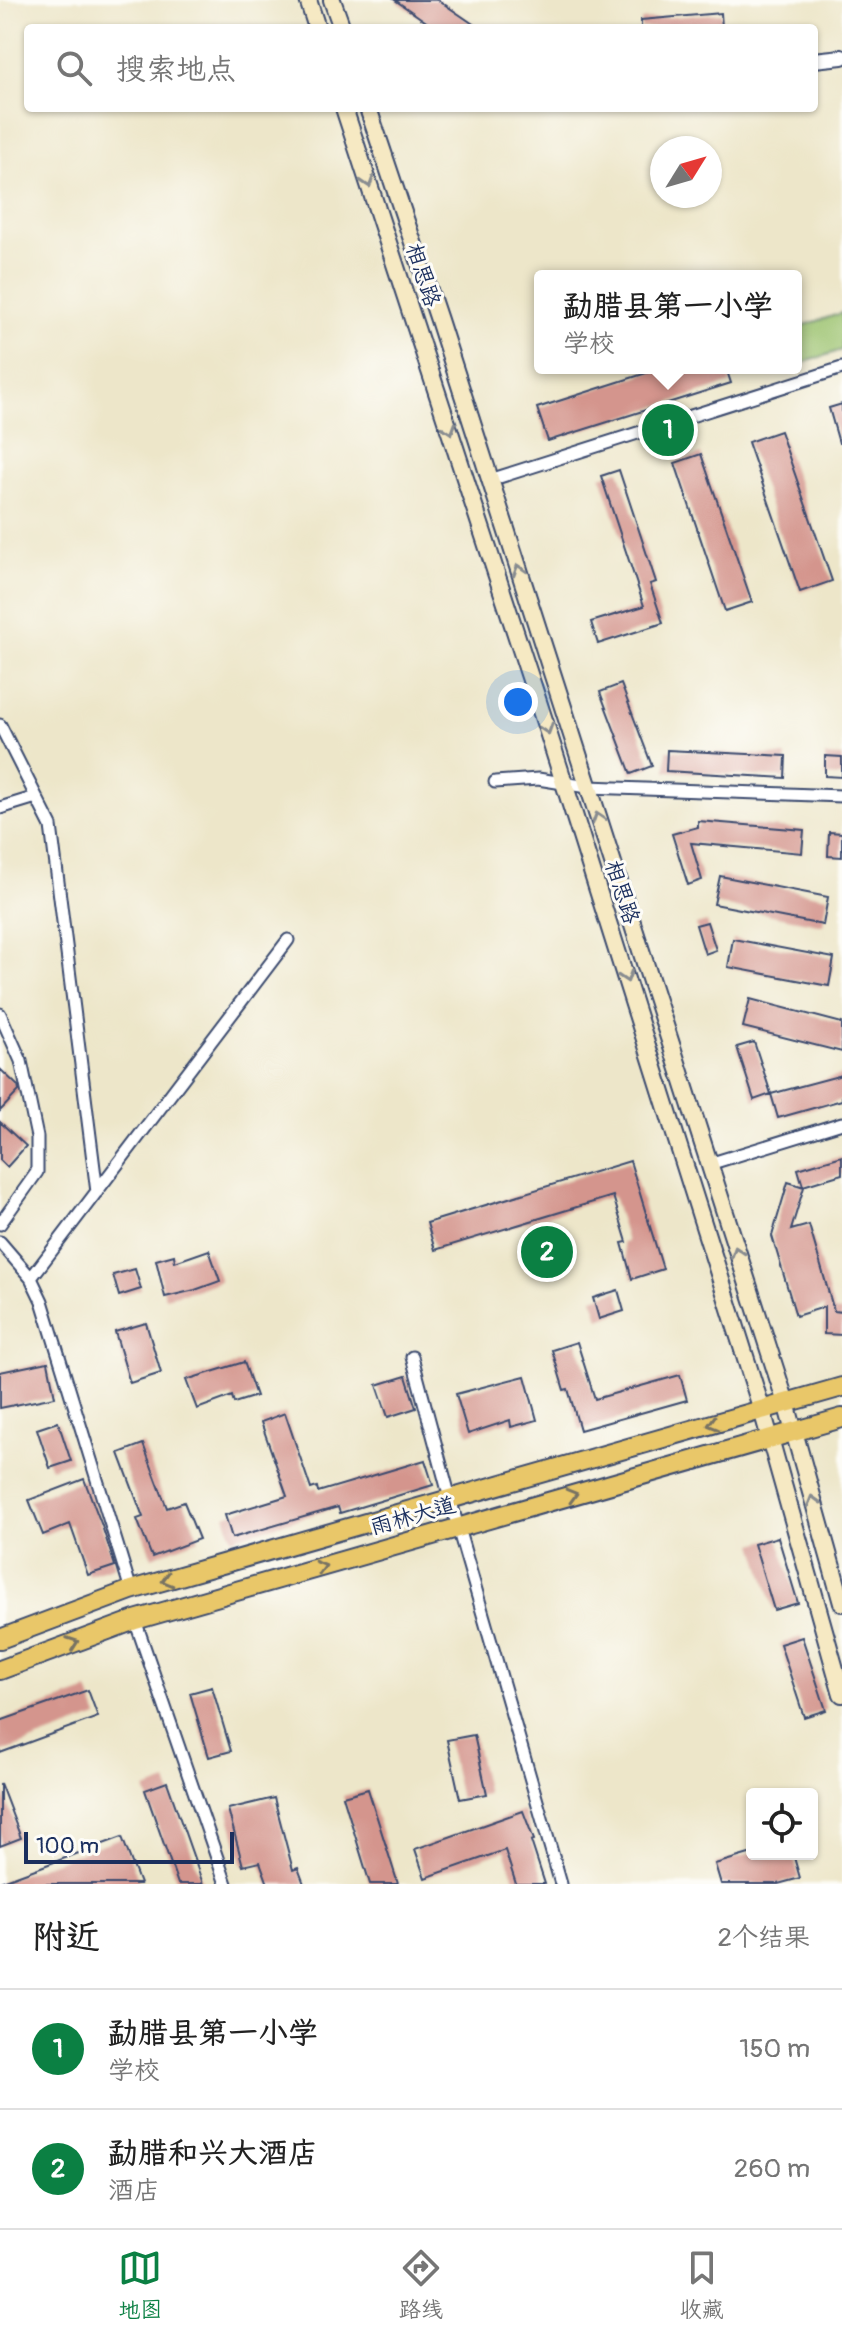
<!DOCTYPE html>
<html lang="zh">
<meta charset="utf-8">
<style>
:root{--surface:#fff;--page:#f2f2f2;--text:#222;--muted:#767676;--line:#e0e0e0;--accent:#0b8043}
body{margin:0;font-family:Pangolin,"LXGW WenKai TC",sans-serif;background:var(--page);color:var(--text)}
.controls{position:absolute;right:24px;bottom:24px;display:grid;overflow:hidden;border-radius:8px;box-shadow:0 2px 6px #0004}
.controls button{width:72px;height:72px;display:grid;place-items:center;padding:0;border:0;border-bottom:2px solid var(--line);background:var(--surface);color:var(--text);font:40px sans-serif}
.compass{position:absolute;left:650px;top:136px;width:72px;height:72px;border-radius:50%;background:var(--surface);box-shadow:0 2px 6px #0004;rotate:53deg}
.scale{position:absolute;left:24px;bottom:20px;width:210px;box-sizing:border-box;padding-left:8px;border:4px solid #1b2f5e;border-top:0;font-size:22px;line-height:28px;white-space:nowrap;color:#1b2f5e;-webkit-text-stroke:6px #fdfcf7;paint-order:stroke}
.you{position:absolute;left:518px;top:702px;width:28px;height:28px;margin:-20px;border:6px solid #fff;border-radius:50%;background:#1a73e8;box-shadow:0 0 0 12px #1a73e833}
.badge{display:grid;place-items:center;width:52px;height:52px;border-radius:50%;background:var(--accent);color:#fff;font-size:26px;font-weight:700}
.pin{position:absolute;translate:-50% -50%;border:4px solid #fff;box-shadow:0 2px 8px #0006}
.popup{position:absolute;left:534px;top:270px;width:268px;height:104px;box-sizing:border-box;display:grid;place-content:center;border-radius:8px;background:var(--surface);filter:drop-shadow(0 2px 6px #0005);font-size:26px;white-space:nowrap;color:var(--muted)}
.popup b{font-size:30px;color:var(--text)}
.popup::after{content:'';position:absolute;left:50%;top:100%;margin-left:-16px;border:16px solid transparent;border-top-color:var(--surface)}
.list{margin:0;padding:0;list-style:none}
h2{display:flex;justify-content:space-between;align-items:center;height:104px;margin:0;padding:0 32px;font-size:34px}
h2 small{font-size:26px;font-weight:400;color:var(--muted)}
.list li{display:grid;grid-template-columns:52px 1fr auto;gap:24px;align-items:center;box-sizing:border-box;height:120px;padding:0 32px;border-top:2px solid var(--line)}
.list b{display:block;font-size:30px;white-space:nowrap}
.list p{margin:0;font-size:26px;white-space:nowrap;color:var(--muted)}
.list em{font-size:26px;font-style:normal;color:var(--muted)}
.icon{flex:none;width:44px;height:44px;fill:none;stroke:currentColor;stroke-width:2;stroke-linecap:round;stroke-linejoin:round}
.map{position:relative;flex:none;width:842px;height:1884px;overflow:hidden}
.search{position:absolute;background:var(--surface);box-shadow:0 2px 6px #0004;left:24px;right:24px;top:24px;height:88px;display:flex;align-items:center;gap:20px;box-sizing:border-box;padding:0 28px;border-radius:8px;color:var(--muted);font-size:30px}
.sheet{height:344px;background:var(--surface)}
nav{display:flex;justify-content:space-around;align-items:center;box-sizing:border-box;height:112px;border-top:2px solid var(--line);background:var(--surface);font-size:22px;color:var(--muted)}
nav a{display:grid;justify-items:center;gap:4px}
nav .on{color:var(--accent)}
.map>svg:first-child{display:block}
.green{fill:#9cc36f;stroke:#5c7966;stroke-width:2}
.building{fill:#d4958d}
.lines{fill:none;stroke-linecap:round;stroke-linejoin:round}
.minor-casing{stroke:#3a4a6e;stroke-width:15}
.tertiary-casing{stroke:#3a4a6e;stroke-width:18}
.secondary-casing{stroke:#3a4a6e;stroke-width:20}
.trunk-casing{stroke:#3a4a6e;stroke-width:22}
.minor{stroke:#fff;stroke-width:11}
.tertiary{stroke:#fff;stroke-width:14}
.secondary{stroke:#f6e9c3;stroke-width:16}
.trunk{stroke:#e9c769;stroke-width:18}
.oneway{stroke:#888c90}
.oneway2{stroke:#787363}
.labels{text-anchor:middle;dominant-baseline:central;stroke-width:6;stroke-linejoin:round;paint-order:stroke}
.street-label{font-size:22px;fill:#1b2f5e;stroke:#fdfcf7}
</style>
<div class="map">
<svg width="842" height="1884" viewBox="0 0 842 1884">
<rect width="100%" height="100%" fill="#fdfcf7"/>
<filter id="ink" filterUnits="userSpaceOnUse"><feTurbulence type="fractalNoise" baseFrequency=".0125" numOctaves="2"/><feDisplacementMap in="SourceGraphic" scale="16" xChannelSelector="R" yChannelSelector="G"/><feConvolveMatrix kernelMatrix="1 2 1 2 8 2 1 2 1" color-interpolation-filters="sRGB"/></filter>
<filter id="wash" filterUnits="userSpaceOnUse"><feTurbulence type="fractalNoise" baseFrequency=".006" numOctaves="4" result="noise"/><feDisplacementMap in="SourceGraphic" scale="32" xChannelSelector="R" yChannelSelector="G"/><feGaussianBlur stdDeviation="1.8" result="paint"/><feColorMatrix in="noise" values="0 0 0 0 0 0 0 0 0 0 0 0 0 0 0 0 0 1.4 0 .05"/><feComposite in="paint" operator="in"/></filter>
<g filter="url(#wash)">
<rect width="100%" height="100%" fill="#ede6c9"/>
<path class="green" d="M842,313V350L796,365V328Z"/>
<g id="blocks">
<path class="building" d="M395,0H438L479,28H435Z
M721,13L722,28H641V20Z
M662,368H726L731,383L548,441L537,408Z
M842,404V443H839L829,408Z
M780,431L832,581L800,592L748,442Z
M701,454L752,602L725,611L675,463Z
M619,470L656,582L650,584L663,623L598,644L591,622L644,606L601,476Z
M621,684L652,766L631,774L600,692Z
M667,750L786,756L785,778L666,771Z
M825,756L842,757V777L825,776Z
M698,821L804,830L802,853L691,843L702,880L688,885L672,834L698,827Z
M829,832L842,833V857L828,856Z
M720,876L828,897L823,925L714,904Z
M707,922L716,950L705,954L696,925Z
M733,939L834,958L829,986L728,967Z
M750,999L842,1023V1052L743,1027Z
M754,1042L771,1094L754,1100L737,1047Z
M0,1069L18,1086L19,1091L0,1111Z
M842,1075V1100L778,1118L771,1094Z
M0,1122L26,1146L7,1167L0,1160Z
M842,1156V1174L803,1186L798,1169Z
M630,1161L663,1269L632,1279L622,1243L627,1242L613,1196L435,1250L427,1223Z
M788,1182L804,1187L791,1230L809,1225L834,1311L842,1312V1335L824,1334V1307L796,1316L772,1236Z
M209,1250L220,1281L195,1290L165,1297L156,1260L174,1255L175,1262Z
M135,1269L141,1289L119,1296L113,1275Z
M618,1290L624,1311L599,1319L593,1298Z
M146,1323L161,1373L130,1383L115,1332Z
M577,1342L595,1399L680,1375L687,1400L580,1430L568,1389L564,1390L552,1350Z
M48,1362L55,1397L0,1408V1372Z
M244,1362L256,1396L234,1403L232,1396L197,1409L186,1380Z
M406,1376L416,1408L388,1417L377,1385Z
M525,1376L537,1420L511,1427L510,1420L468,1434L456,1394Z
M285,1413L311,1489L317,1487L318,1492L425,1460L433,1485L340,1513L338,1507L232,1538L225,1515L287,1496L261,1422Z
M58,1422L71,1461L50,1468L37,1429Z
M143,1444L167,1508L184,1502L199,1539L152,1557L137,1519L143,1517L119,1453Z
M84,1479L102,1526L115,1566L88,1575L70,1524L43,1535L29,1500Z
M778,1537L798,1603L774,1610L754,1544Z
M802,1637L826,1710L804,1717L780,1644Z
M212,1687L231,1751L209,1757L190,1693Z
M88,1690L98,1717L0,1753V1721Z
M474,1735L487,1794L460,1799L447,1740Z
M167,1782L203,1884H178L145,1790Z
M0,1783L21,1838L0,1846Z
M368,1789L398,1884H370L343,1796Z
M274,1798L293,1870L298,1868L304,1884H268L260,1862L243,1866L228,1809Z
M523,1811L534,1840L531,1841L545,1884H516L505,1850L425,1878L415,1849Z
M122,1837L140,1884H0V1882Z
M749,1854H793L800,1878L778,1884H721L715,1864Z"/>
</g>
</g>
<g filter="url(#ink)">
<use href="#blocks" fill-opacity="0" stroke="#3a4a6e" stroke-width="2"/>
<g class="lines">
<defs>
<path id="minor" d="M490,480L842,368
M0,725L51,826L97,1192
M495,782L538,779L588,787L842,796
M0,808L36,797
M0,1014L21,1061L37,1137V1172L0,1224
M709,1164L842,1123
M0,1242L31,1278L42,1301L131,1590
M31,1278L288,940
M412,1357L458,1528L561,1884
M135,1620L226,1884"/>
<path id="tertiary" d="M814,60L842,57"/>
<path id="secondary" d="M308,0L317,28
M332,0L342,28
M344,108L547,729L762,1410L842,1694
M368,108L439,320L786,1403L842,1603"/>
<path id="trunk" d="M0,1639L131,1590L842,1387
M0,1670L135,1620L842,1418"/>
</defs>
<use href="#minor" class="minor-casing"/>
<use href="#tertiary" class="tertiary-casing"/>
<use href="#secondary" class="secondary-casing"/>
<use href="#trunk" class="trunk-casing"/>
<use href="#minor" class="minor"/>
<use href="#tertiary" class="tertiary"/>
<use href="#secondary" class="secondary"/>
<use href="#trunk" class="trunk"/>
</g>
<defs><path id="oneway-chevron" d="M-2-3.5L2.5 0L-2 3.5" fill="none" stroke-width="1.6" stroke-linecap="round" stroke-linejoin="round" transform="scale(2)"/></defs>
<g class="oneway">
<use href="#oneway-chevron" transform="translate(368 182) rotate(72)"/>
<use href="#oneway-chevron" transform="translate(450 429) rotate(72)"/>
<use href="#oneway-chevron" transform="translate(519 570) rotate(-108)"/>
<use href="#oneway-chevron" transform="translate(547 729) rotate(72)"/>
<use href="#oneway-chevron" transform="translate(598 818) rotate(-108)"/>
<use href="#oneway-chevron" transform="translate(626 977) rotate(72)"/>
<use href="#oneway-chevron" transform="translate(737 1252) rotate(-108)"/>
<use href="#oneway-chevron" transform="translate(813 1501) rotate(-106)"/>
</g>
<g class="oneway2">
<use href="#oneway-chevron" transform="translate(713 1424) rotate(164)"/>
<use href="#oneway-chevron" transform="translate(572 1495) rotate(-16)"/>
<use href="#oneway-chevron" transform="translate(321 1567) rotate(-16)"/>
<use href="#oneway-chevron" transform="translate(167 1580) rotate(164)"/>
<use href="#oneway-chevron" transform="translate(73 1643) rotate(-20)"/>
</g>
</g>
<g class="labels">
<g class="street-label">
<text transform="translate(423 275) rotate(72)">相思路</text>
<text transform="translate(622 892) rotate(72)">相思路</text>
<text transform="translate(413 1516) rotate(-16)">雨林大道</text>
</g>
</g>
</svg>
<div class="controls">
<button><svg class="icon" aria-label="locate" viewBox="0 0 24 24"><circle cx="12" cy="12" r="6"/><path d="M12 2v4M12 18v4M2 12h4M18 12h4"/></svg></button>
</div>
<svg class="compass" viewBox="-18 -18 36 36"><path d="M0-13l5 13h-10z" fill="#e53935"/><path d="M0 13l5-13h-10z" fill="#767676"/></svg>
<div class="scale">100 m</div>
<div class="you"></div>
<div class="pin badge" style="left:668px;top:430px">1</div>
<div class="popup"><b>勐腊县第一小学</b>学校</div>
<div class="pin badge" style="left:547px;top:1252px">2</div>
<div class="search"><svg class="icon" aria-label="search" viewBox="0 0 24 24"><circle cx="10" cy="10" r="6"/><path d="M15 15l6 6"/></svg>搜索地点</div>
</div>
<section class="sheet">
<h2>附近<small>2个结果</small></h2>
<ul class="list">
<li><span class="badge">1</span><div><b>勐腊县第一小学</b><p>学校</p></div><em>150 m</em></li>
<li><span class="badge">2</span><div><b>勐腊和兴大酒店</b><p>酒店</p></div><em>260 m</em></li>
</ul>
</section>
<nav>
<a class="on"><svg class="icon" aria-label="map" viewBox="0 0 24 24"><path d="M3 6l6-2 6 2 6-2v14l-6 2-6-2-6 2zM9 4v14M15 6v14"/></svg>地图</a>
<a><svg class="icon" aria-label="directions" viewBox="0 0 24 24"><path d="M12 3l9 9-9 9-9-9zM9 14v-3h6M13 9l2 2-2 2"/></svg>路线</a>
<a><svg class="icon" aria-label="saved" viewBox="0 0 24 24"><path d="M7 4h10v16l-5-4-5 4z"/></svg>收藏</a>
</nav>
